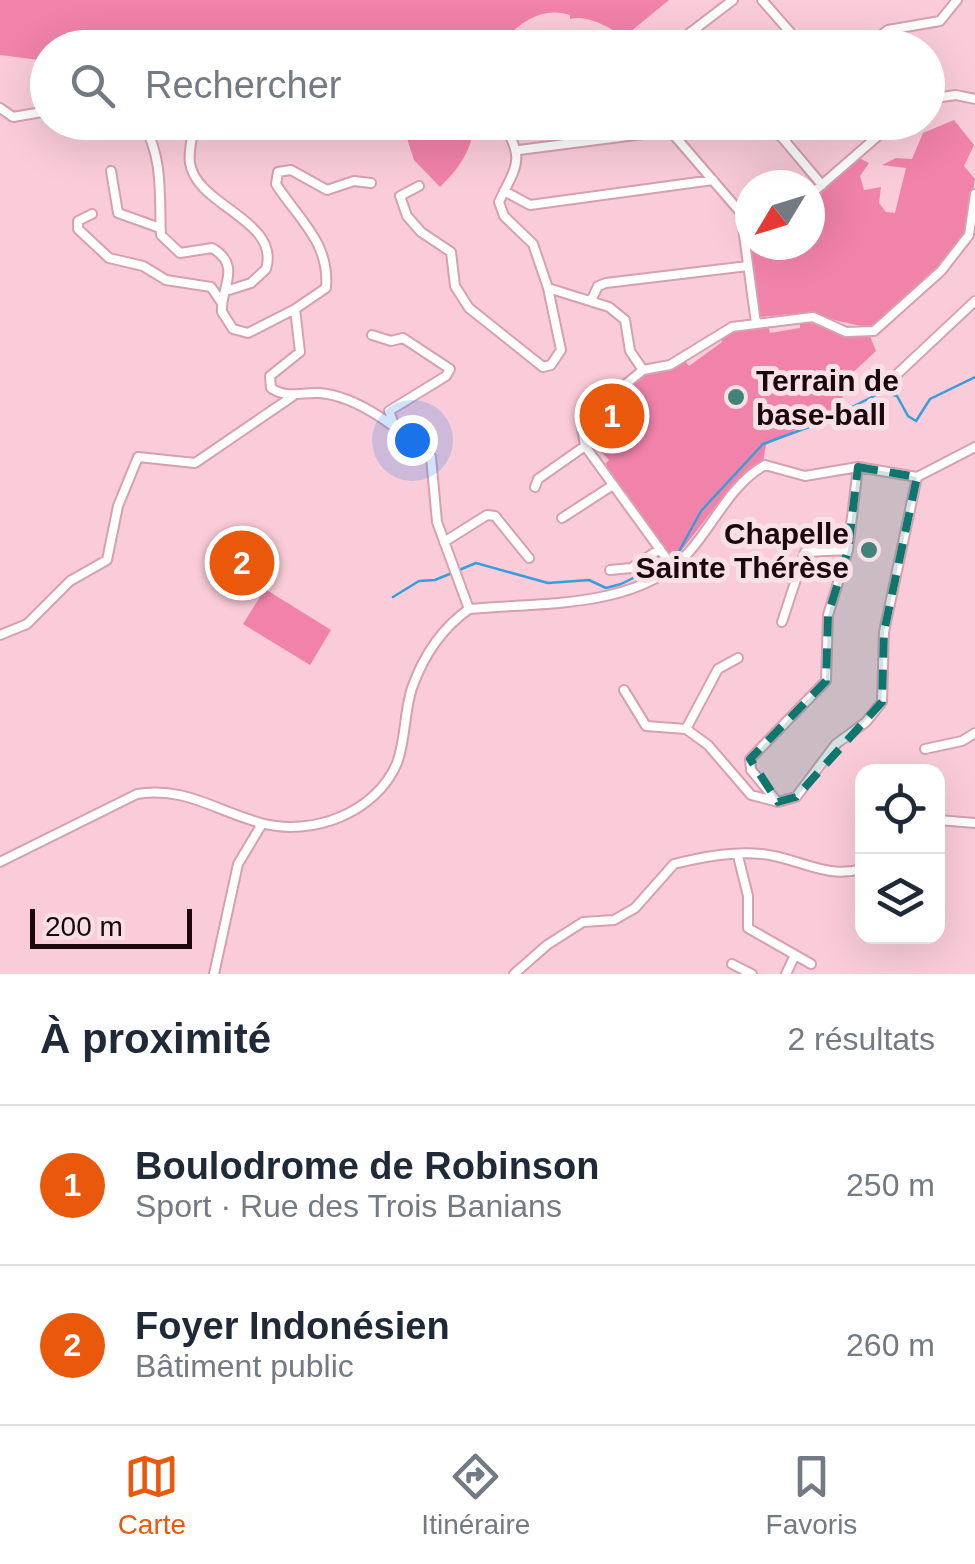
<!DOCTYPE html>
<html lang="fr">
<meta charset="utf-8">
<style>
:root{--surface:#fff;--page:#f2f2f3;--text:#1f2937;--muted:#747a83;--line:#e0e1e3;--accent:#ea580c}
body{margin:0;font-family:Helvetica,sans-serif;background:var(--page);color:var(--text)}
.controls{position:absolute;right:30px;bottom:30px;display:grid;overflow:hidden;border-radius:20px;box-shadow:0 10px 40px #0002}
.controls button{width:90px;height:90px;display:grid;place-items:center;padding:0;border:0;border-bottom:2px solid var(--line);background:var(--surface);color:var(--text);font:50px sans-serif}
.compass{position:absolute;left:735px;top:170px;width:90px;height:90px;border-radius:50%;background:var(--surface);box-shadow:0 10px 40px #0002;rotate:232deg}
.scale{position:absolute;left:30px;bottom:25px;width:162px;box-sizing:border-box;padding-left:10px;border:5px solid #1a080e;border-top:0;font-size:28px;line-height:35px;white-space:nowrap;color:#1a080e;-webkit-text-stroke:8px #f8e0e7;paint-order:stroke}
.you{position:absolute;left:412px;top:440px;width:35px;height:35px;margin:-25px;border:8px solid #fff;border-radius:50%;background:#1a73e8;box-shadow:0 0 0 15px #1a73e833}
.badge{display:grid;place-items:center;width:65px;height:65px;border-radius:50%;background:var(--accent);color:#fff;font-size:32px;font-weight:700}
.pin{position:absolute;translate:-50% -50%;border:5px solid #fff;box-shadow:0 2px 10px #0006}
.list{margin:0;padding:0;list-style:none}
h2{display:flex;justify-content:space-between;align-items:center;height:130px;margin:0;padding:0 40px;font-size:42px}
h2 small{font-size:32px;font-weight:400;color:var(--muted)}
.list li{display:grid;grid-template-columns:65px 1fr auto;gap:30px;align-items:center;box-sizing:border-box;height:160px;padding:0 40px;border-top:2px solid var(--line)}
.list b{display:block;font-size:38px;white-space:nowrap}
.list p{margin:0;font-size:32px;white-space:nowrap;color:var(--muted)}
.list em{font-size:32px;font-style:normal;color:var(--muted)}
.icon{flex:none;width:55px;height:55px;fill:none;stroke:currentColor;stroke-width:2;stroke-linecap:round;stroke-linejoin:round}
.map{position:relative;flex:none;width:975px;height:974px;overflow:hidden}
.search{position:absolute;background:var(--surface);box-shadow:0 10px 40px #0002;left:30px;right:30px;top:30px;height:110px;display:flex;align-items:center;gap:25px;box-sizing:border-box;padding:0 35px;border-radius:55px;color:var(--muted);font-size:38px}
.sheet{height:450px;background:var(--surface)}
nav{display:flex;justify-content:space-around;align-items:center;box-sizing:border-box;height:140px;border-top:2px solid var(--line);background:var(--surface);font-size:28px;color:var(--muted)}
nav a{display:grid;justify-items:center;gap:5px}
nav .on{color:var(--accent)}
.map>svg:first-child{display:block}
.green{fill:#f182a9}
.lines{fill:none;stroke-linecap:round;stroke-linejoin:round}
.stream{stroke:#359edb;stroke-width:2.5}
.minor-casing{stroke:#d6a0b1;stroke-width:12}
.minor{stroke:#fff;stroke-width:8}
.marked{fill:#0f766e;fill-opacity:0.2;stroke:#0f766e;stroke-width:8;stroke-dasharray:20 12;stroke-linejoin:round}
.poi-dot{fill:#418477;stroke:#f8e0e7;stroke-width:4}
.labels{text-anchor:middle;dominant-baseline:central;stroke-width:10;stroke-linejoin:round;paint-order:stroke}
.poi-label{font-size:30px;font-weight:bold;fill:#1a080e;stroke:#f8e0e7;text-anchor:start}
</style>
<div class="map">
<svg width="975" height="974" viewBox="0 0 975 974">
<rect width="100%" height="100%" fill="#faccd9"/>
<path class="green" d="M0,0H669L624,37C610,27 586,14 570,19V15C540,5 515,26 498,47L48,48L47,61L0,55Z
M954,120L974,145L964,166L975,179L965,236L941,266L870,328L803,313L759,317L748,242L750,237V245H810V204L859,158L869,163L860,176L864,190L881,187L879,203L886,212L895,213L906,168L882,165L896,158L912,159L923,133Z
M402,123H473C474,148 458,170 440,187L414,160Z
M800,321L870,336L876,351L847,378L840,408L766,445L763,462L712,511L674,560L605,464L609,460L585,435L587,416L647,373L669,371L685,361L689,366L722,342L721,335L768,325L770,333L800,328Z
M265,589L331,630L310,665L243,624Z"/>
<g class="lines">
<path class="stream" d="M393,597L419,581L435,580L476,563L548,583L589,580L606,588L621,584L676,557L701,511L763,444L820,423L882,392L897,396L908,416L916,421L930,399L975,377"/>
<defs>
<path id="minor" d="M762,0L804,48
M692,32L705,48
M670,48L733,0
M865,48L888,30L940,21L957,0
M928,99L956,95L975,99
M0,108L13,117L48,111
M142,122C164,157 159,197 161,235L180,253L212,248C243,266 220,288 222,312L233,329L248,333L295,309L300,352L270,376L271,388C287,399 301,392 319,393C360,396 401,431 431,457L437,522L469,609
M195,122C193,135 188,150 190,163C196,206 281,220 266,269L251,283L229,290
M378,122L387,126
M503,122C525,161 517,164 499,202L504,216L533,244L548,288L609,307L625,320L630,351L643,370
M769,122L822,185
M869,122L880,135
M519,150L667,131L673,134L741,213L756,323
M111,171L118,213L160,228
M419,186L400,196L407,216L421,232L451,252L455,286L469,308L543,367L551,365L561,350L548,288
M504,191L530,205L713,180
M810,195L894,122
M92,214L78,221V229L109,258L143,266L166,280L211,287L222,303
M591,301L598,286L606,283L748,266
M295,309L326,288C330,242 298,219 276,184L278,172L291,170L327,190L354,181L371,183
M372,335L391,341L403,338L450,369L446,376L389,411L395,427
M893,378L975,301
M535,487L538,479L585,446
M562,518L613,485
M444,542L487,515L495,516L529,558
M672,566L585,446L581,421L643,370L670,365L732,327L813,317L846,332L874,331L941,271L969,235L975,194
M610,570L631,568L660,549
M782,622L805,552L848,550
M0,635L27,624L70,581L107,560L118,506L138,457L195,463L293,396
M624,690L646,726L686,729L708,745L751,795L778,802L796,797L836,744L866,722L882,702L884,632L917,477
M686,729L718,669L738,658
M925,749L962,741L975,733
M775,799L751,770L750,759L826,681L828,615L848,550L858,467
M938,820L975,823
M738,856L748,896V928L811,964
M0,862L137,794C185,786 216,811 261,823C312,837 376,813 397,763C406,739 404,712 412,688C423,657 442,628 469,609C539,602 638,610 689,552C714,524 731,484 765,465L805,476L858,467L917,477L975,447
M732,964L752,974
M214,974L238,864L262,824
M514,974L547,945L583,922L614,920L635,908L674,864C701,857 735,851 762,854C799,858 824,879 862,869
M786,974L795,955"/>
</defs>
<use href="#minor" class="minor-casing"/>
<use href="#minor" class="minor"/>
</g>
<path class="marked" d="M858,467L917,477L884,632L882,702L796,797L778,802L750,759L826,681L828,615L848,550Z"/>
<g class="poi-dot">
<circle cx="736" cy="397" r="10"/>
<circle cx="869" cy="550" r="10"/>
</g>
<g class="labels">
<g class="poi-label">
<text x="756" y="380">Terrain de<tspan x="756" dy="34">base-ball</tspan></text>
<text x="849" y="533" text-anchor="end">Chapelle<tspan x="849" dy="34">Sainte Thérèse</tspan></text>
</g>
</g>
</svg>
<div class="controls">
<button><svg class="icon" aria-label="locate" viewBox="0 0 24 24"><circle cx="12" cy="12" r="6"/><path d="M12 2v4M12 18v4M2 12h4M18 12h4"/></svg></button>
<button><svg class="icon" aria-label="layers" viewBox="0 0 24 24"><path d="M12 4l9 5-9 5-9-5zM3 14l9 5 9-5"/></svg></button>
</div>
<svg class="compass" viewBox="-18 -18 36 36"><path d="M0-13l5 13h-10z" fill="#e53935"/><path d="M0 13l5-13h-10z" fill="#747a83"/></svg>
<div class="scale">200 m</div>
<div class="you"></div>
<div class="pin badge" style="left:612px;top:416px">1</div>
<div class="pin badge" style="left:242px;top:563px">2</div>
<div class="search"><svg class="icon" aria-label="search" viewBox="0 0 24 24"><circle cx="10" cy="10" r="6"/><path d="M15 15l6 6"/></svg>Rechercher</div>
</div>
<section class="sheet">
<h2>À proximité<small>2 résultats</small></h2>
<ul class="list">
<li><span class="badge">1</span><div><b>Boulodrome de Robinson</b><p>Sport · Rue des Trois Banians</p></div><em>250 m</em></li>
<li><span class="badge">2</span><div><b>Foyer Indonésien</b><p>Bâtiment public</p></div><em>260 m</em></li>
</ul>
</section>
<nav>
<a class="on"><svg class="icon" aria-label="map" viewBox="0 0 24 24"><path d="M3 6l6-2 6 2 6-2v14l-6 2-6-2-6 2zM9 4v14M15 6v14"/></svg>Carte</a>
<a><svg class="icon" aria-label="directions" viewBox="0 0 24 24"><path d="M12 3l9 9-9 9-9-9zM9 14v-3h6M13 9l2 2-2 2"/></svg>Itinéraire</a>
<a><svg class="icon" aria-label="saved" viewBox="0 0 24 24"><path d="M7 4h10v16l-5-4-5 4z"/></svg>Favoris</a>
</nav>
